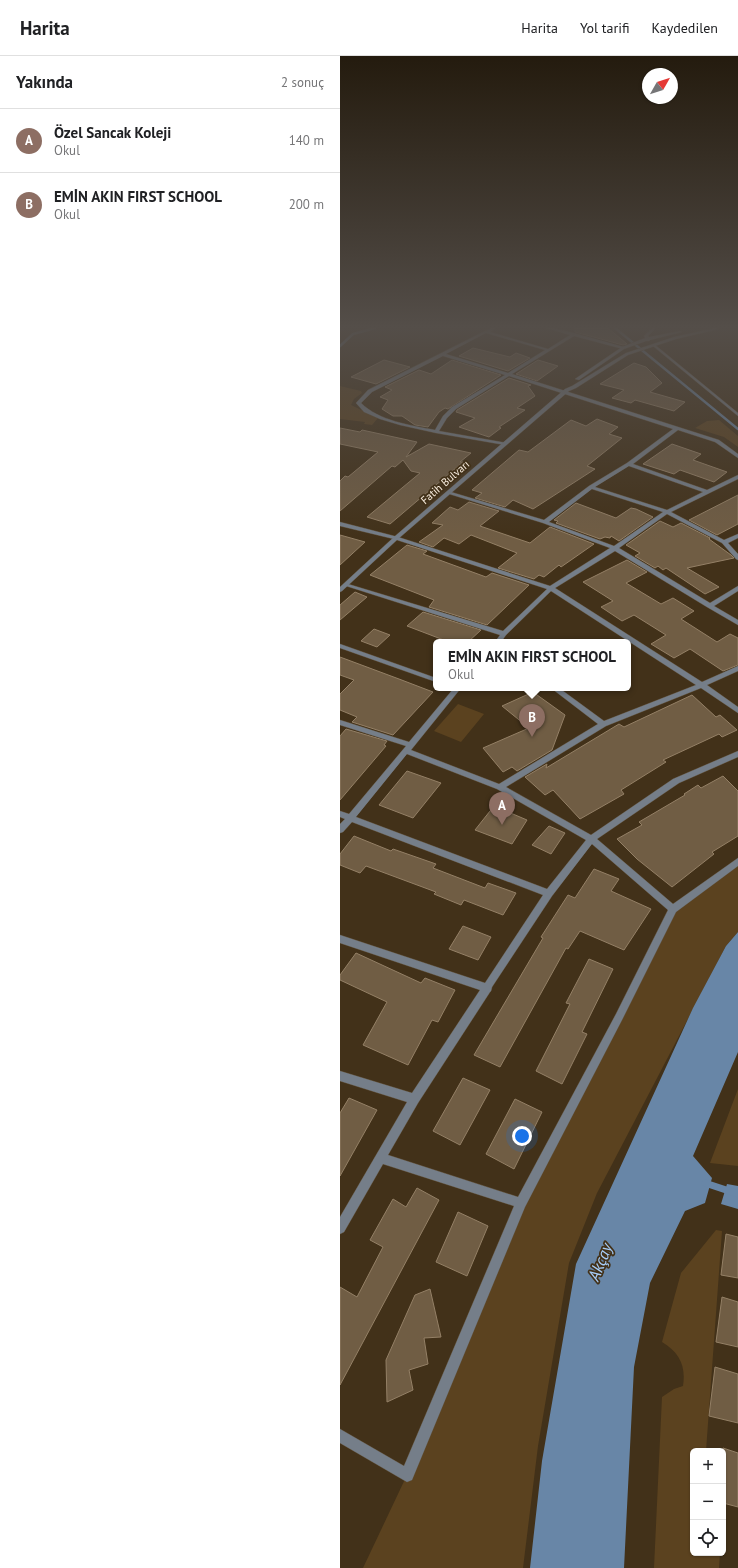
<!DOCTYPE html>
<html lang="tr">
<meta charset="utf-8">
<style>
:root{--surface:#fff;--page:#f2f2f2;--text:#202124;--muted:#757577;--line:#e0e0e0;--accent:#b45309}
body{margin:0;font-family:"PT Sans",sans-serif;background:var(--page);color:var(--text)}
.controls{position:absolute;right:12px;bottom:12px;display:grid;overflow:hidden;border-radius:6px;box-shadow:0 1px 3px #0004}
.controls button{width:36px;height:36px;display:grid;place-items:center;padding:0;border:0;border-bottom:1px solid var(--line);background:var(--surface);color:var(--text);font:20px sans-serif}
.compass{position:absolute;left:302px;top:12px;width:36px;height:36px;border-radius:50%;background:var(--surface);box-shadow:0 1px 3px #0004;rotate:51deg}
.you{position:absolute;left:182px;top:1080px;width:14px;height:14px;margin:-10px;border:3px solid #fff;border-radius:50%;background:#1a73e8;box-shadow:0 0 0 6px #1a73e833}
.badge{display:grid;place-items:center;width:26px;height:26px;border-radius:50%;background:var(--accent);color:#fff;font-size:13px;font-weight:700}
.pin{position:absolute;translate:-50% -33px;filter:drop-shadow(0 1px 2px #0008)}
.pin::after{content:'';position:absolute;top:21px;width:14px;height:12px;background:inherit;clip-path:polygon(0 0,100% 0,50% 100%)}
.popup{position:absolute;left:93px;top:583px;width:198px;height:52px;box-sizing:border-box;display:grid;place-content:center;border-radius:6px;background:var(--surface);filter:drop-shadow(0 1px 3px #0005);font-size:13px;white-space:nowrap;color:var(--muted)}
.popup b{font-size:15px;color:var(--text)}
.popup::after{content:'';position:absolute;left:50%;top:100%;margin-left:-8px;border:8px solid transparent;border-top-color:var(--surface)}
.list{margin:0;padding:0;list-style:none}
h2{display:flex;justify-content:space-between;align-items:center;height:52px;margin:0;padding:0 16px;font-size:17px}
h2 small{font-size:13px;font-weight:400;color:var(--muted)}
.list li{display:grid;grid-template-columns:26px 1fr auto;gap:12px;align-items:center;box-sizing:border-box;height:64px;padding:0 16px;border-top:1px solid var(--line)}
.list b{display:block;font-size:15px;white-space:nowrap}
.list p{margin:0;font-size:13px;white-space:nowrap;color:var(--muted)}
.list em{font-size:13px;font-style:normal;color:var(--muted)}
.icon{flex:none;width:22px;height:22px;fill:none;stroke:currentColor;stroke-width:2;stroke-linecap:round;stroke-linejoin:round}
.map{position:relative;flex:none;width:398px;height:1512px;overflow:hidden}
header{display:flex;align-items:center;gap:24px;box-sizing:border-box;height:56px;padding:0 20px;background:var(--surface);border-bottom:1px solid var(--line)}
header strong{font-size:19px}
nav{display:flex;gap:22px;margin-inline-start:auto;font-size:14px}
main{display:flex}
aside{flex:1;background:var(--surface)}
.map>svg:first-child{display:block}
.green{fill:#5b421f}
.water{fill:#6886a7}
.lines{fill:none;stroke-linecap:round;stroke-linejoin:round}
.stream-far1{stroke:#6886a7;stroke-width:2.5}
.stream{stroke:#6886a7;stroke-width:7}
.building{fill:#705d44;stroke:#948066}
.minor-casing{stroke:#5f4f38;stroke-width:1}
.tertiary-casing{stroke:#5f4f38;stroke-width:1}
.minor{fill:#757e89;fill-rule:evenodd}
.tertiary{fill:#757e89;fill-rule:evenodd}
.labels{text-anchor:middle;dominant-baseline:central;stroke-width:3.5;stroke-linejoin:round;paint-order:stroke}
.far-street-label{font-size:11px;fill:#f6ebdd;stroke:#423119}
.near-water-label{font-size:17px;font-style:italic;fill:#a6ccf7;stroke:#423119}
</style>
<header>
<strong>Harita</strong>
<nav><a>Harita</a><a>Yol tarifi</a><a>Kaydedilen</a></nav>
</header>
<main>
<aside>
<h2>Yakında<small>2 sonuç</small></h2>
<ul class="list">
<li><span class="badge" style="background:#8d6e63">A</span><div><b>Özel Sancak Koleji</b><p>Okul</p></div><em>140 m</em></li>
<li><span class="badge" style="background:#8d6e63">B</span><div><b>EMİN AKIN FIRST SCHOOL</b><p>Okul</p></div><em>200 m</em></li>
</ul>
</aside>
<div class="map">
<svg width="398" height="1512" viewBox="0 0 398 1512">
<rect width="100%" height="100%" fill="#423119"/>
<path class="green" d="M0,330L21,335L22,337L14,343L11,349L38,362L32,369L24,368L25,366L0,363Z
M379,364L398,380V391L384,381L355,372L367,365Z
M118,648L144,658L121,686L94,675Z
M398,805V876L386,890L257,1137L229,1207L198,1390L183,1512H23L67,1419L181,1147L333,853Z
M398,1033V1110L370,1107Z
M376,1174L382,1175L366,1395H353V1497H380L379,1512H314L322,1341L334,1333L343,1330C346,1310 340,1297 322,1286L341,1217Z"/>
<path class="water" d="M398,876V996L353,1100L372,1122L365,1147L345,1155L310,1227L294,1311L284,1512H190L202,1405L236,1208L353,952L386,890Z
M387,1128L398,1130V1153L381,1148Z"/>
<g class="lines">
<path class="stream-far1" d="M275,272L398,373
M0,290L13,278L35,272"/>
<path class="stream" d="M365,1127L398,1138"/>
</g>
<path class="building" d="M235,272H268L287,288L283,289L235,276Z
M133,292L170,301L176,297L190,302L168,315L119,300Z
M44,304L70,311L36,328L11,321Z
M112,304L161,319L108,353L105,352L99,356L88,371L75,369L62,360H53L42,353L48,344L40,341L52,334L45,331L79,314L91,318Z
M198,304L218,310L197,325L176,318Z
M294,307L306,311L322,327L310,336L345,346L334,355L295,344L291,347L272,342L284,334L260,328Z
M169,322L191,329L188,330L195,340L177,352L185,354L159,371L161,372L149,381L119,371L135,362L116,356L117,354Z
M257,363L278,371L269,378L282,382L247,410L255,413L193,453L173,444L165,451L135,442L142,437L132,434L179,394L188,396L231,364L246,370Z
M0,372L20,376L22,374L77,386L66,401L89,388L131,397L120,406H123L50,468L27,461L80,417L71,415L63,404L55,411L52,410L0,455V425L5,420L8,421L38,396L0,388Z
M332,388L361,398L353,404L387,416L374,426L340,414L334,418L303,408Z
M398,439V468L377,479L349,464Z
M129,446L159,455L140,470L190,487L210,471L254,488L221,511L219,509L204,521L199,519L194,523L158,512L177,497L131,479L119,488L104,482L93,491L79,486L103,469L92,467L110,451L118,454Z
M236,447L276,462L291,452L296,453L313,461L279,485L271,480L270,482L265,481L260,483L216,467L218,465L214,464Z
M320,465L333,471L341,467L370,482L369,483L391,499L394,502L347,512L379,531L365,538L326,512L323,514L318,510L315,512L295,500L300,497L286,489Z
M0,479L25,486L0,509Z
M67,489L87,495L83,498L146,521L152,517L189,529L147,569L89,551L94,544L30,519Z
M287,504L307,516L286,527L321,548L333,542L354,555L341,563L377,586L390,578L398,582V609L383,615L350,593L334,602L311,588L326,579L294,559L282,565L261,551L273,545L243,526Z
M15,536L27,541L0,564V549Z
M83,556L141,574L128,586H109L67,570Z
M34,573L50,579L37,591L21,585Z
M0,601L59,623L93,636L53,679L12,666L17,661L0,654V638L14,624L0,619Z
M193,636L225,659L212,694L177,715L172,711L163,716L143,692L189,672L162,650Z
M352,639L376,661L380,659L397,674L382,681L379,678L323,704L326,706L281,734L284,738L240,763L213,734L205,739L185,721L207,708L206,712L279,668L284,671Z
M6,673L47,685L44,689L46,690L0,744V680Z
M67,715L101,727L73,762L39,749Z
M383,720L398,735V780L372,796L374,798L332,831L297,803L277,783L302,769L299,766L345,739L344,738L358,729L361,732Z
M154,750L187,764L172,788L135,774Z
M209,770L225,777L211,798L192,789Z
M14,780L51,795L53,793L96,808L93,812L145,832L148,827L176,837L163,859L124,844L121,849L94,838L96,836L26,810L20,817L0,809V798Z
M254,813L279,823L271,835L311,853L284,894L240,875L228,893L226,892L160,1011L134,999L203,882L201,881L228,839L235,842Z
M123,870L151,881L138,904L109,893Z
M16,897L81,927L85,922L115,934L98,966L92,964L68,1009L23,989L47,946L0,924V919Z
M249,903L273,913L242,976L247,978L222,1028L196,1015L230,948L226,947Z
M123,1022L150,1034L120,1089L93,1075Z
M9,1042L37,1054L0,1120V1057Z
M175,1043L202,1056L174,1113L146,1098Z
M77,1132L99,1144L0,1329V1231L17,1241L43,1191L30,1184L53,1143L66,1151Z
M118,1156L148,1170L127,1220L96,1206Z
M386,1178L398,1181V1222L381,1219Z
M90,1233L101,1281L84,1282L88,1308L69,1314L73,1334L47,1346L46,1304L75,1239Z
M382,1241L398,1246V1291L376,1286Z
M375,1311L398,1318V1367L369,1360Z
M383,1392L398,1397V1451L383,1447Z"/>
<g class="lines">
<defs>
<path id="minor" d="M151,272H156L150,276L208,293L230,279L206,272H213L234,277L284,291L283,293L234,280L172,318L379,384L398,398V402L375,386L338,374L293,408L367,434L398,419V423L331,456L384,484L398,478V482L388,487L398,498V504L396,503L382,487L327,458L279,492L370,547L398,530V535L374,550L398,564V569L367,551L275,495L215,532L362,626L398,610V615L367,629L398,651V657L361,632L266,670L166,731L251,779L333,723L398,695V701L339,727L257,783L333,848L398,802V810L336,856L282,964L185,1151L72,1424L67,1426L0,1387V1373L64,1410L174,1150L43,1108L4,1176L0,1178V1161L67,1046L0,1025V1015L72,1037L140,934L0,887V879L145,927L203,839L12,766L3,776L0,777V768L5,763L0,761V755L9,758L66,690L0,669V664L69,686L114,632H121L71,694L159,728L258,668L211,632H219L264,665L356,629L211,535L166,579L161,586H155L160,579L3,529L6,527L8,528L163,575L207,533L54,483L0,470V466L58,481L210,530L270,492L203,467L106,437L111,436L204,464L249,430L287,407L333,373L169,320L116,353L107,362L99,375L167,387V388L165,389L96,377L60,369L40,363L24,356L16,347L28,334ZM146,277L205,294L168,317L106,298ZM103,300L165,319L112,351L103,360L95,374C70,369 39,365 21,347L32,336ZM289,410L363,436L327,454L255,431ZM252,433L323,456L274,490L209,466ZM67,698L157,733L246,784L207,833L16,761ZM252,788L328,854L276,958L178,1141L48,1099L78,1047L150,936L151,935L152,931L212,840Z
M314,288L398,357V360L313,290Z
M0,588L96,622V626L0,592Z"/>
<path id="tertiary" d="M312,272H316L308,280L309,281L340,275L342,276L310,284L309,285H306L284,293L239,324L235,323L282,291L305,282L304,280Z
M375,272L379,273L336,283L288,299L236,332L229,335L58,483L2,535L0,536V531L54,481L225,333L232,330L286,297L334,281Z"/>
</defs>
<use href="#minor" class="minor-casing"/>
<use href="#tertiary" class="tertiary-casing"/>
<use href="#minor" class="minor"/>
<use href="#tertiary" class="tertiary"/>
</g>
<linearGradient id="sky" x2="0" y2="1"><stop stop-color="#241b0e"/><stop offset="0.56" stop-color="#544e49"/><stop offset="1" stop-color="#544e49" stop-opacity="0"/></linearGradient>
<rect width="398" height="484" fill="url(#sky)"/>
<g class="labels">
<g class="far-street-label">
<text transform="translate(105 426) rotate(-41)">Fatih Bulvarı</text>
</g>
<g class="near-water-label">
<text transform="translate(260 1206) rotate(-68)">Akçay</text>
</g>
</g>
</svg>
<div class="controls">
<button>+</button>
<button>−</button>
<button><svg class="icon" aria-label="locate" viewBox="0 0 24 24"><circle cx="12" cy="12" r="6"/><path d="M12 2v4M12 18v4M2 12h4M18 12h4"/></svg></button>
</div>
<svg class="compass" viewBox="-18 -18 36 36"><path d="M0-13l5 13h-10z" fill="#e53935"/><path d="M0 13l5-13h-10z" fill="#757577"/></svg>
<div class="you"></div>
<div class="pin badge" style="left:162px;top:769px;background:#8d6e63">A</div>
<div class="pin badge" style="left:192px;top:681px;background:#8d6e63">B</div>
<div class="popup"><b>EMİN AKIN FIRST SCHOOL</b>Okul</div>
</div>
</main>
